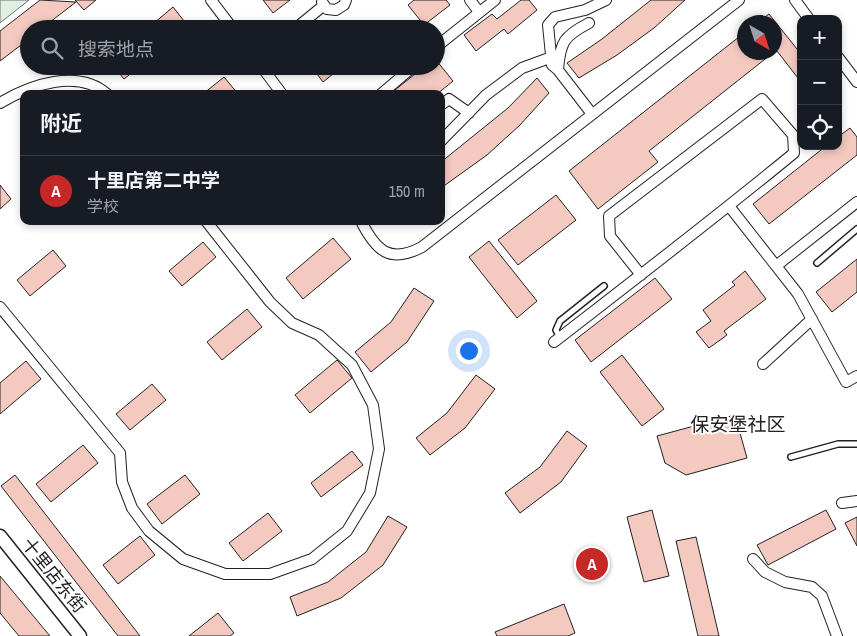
<!DOCTYPE html>
<html lang="zh">
<meta charset="utf-8">
<style>
:root{--surface:#171b24;--page:#20242c;--text:#f1f3f6;--muted:#9ea1a6;--line:#363941;--accent:#c62828}
body{margin:0;font-family:"Archivo Narrow","Noto Sans SC",sans-serif;background:var(--page);color:var(--text)}
.controls{position:absolute;right:15px;top:15px;display:grid;overflow:hidden;border-radius:10px;box-shadow:0 2px 8px #0003}
.controls button{width:45px;height:45px;display:grid;place-items:center;padding:0;border:0;border-bottom:1px solid var(--line);background:var(--surface);color:var(--text);font:25px sans-serif}
.compass{position:absolute;left:737px;top:15px;width:45px;height:45px;border-radius:50%;background:var(--surface);box-shadow:0 2px 8px #0003;rotate:141deg}
.you{position:absolute;left:468px;top:350px;width:18px;height:18px;margin:-12px;border:4px solid #fff;border-radius:50%;background:#1a73e8;box-shadow:0 0 0 8px #1a73e833}
.badge{display:grid;place-items:center;width:32px;height:32px;border-radius:50%;background:var(--accent);color:#fff;font-size:16px;font-weight:700}
.pin{position:absolute;translate:-50% -50%;border:2px solid #fff;box-shadow:0 1px 5px #0006}
.list{margin:0;padding:0;list-style:none}
h2{display:flex;justify-content:space-between;align-items:center;height:65px;margin:0;padding:0 20px;font-size:21px}
h2 small{font-size:16px;font-weight:400;color:var(--muted)}
.list li{display:grid;grid-template-columns:32px 1fr auto;gap:15px;align-items:center;box-sizing:border-box;height:70px;padding:0 20px;border-top:1px solid var(--line)}
.list b{display:block;font-size:19px;white-space:nowrap}
.list p{margin:0;font-size:16px;white-space:nowrap;color:var(--muted)}
.list em{font-size:16px;font-style:normal;color:var(--muted)}
.icon{flex:none;width:28px;height:28px;fill:none;stroke:currentColor;stroke-width:2;stroke-linecap:round;stroke-linejoin:round}
.map{position:relative;flex:none;width:857px;height:636px;overflow:hidden}
.search{position:absolute;background:var(--surface);box-shadow:0 2px 8px #0003;left:20px;top:20px;width:425px;height:55px;display:flex;align-items:center;gap:12px;box-sizing:border-box;padding:0 18px;border-radius:28px;color:var(--muted);font-size:19px}
.panel{position:absolute;background:var(--surface);box-shadow:0 2px 8px #0003;left:20px;top:90px;width:425px;height:135px;border-radius:10px}
.map>svg:first-child{display:block}
.green{fill:#e0efe3;stroke:#6f6f6f}
.building{fill:#f3c9c0;stroke:#222}
.lines{fill:none;stroke-linecap:round;stroke-linejoin:round}
.service-casing{stroke:#222;stroke-width:8}
.minor-casing{stroke:#222;stroke-width:12}
.tertiary-casing{stroke:#222;stroke-width:15}
.service{stroke:#fff;stroke-width:5}
.minor{stroke:#fff;stroke-width:10}
.tertiary{stroke:#fff;stroke-width:12}
.labels{text-anchor:middle;dominant-baseline:central;stroke-width:4;stroke-linejoin:round;paint-order:stroke}
.street-label{font-size:18px;fill:#222;stroke:#fff}
.neighbourhood-label{font-size:19px;fill:#222;stroke:#fff}
</style>
<div class="map">
<svg width="857" height="636" viewBox="0 0 857 636">
<rect width="100%" height="100%" fill="#fff"/>
<path class="green" d="M0,0H29L0,23Z"/>
<path class="building" d="M40,0L76,2L41,29H29V39L0,61V31Z
M75,0H96L84,10Z
M263,0H290L273,13Z
M414,0H446L450,5L424,25L408,5Z
M521,0H529L537,10L508,34L504,29L476,51L464,35L492,14L497,19Z
M651,0H685L654,28L617,55L579,78L567,63L602,39Z
M173,7L188,26L185,29H147Z
M769,14L801,54V82L777,51L774,52V22H758Z
M744,33V52H774L649,151L658,162L598,209L569,171Z
M436,60L453,81L437,94H390L425,66H436Z
M113,66H140L124,79Z
M311,66H343L323,82Z
M224,77L238,94H203Z
M537,78L549,93L520,125L487,155L441,188V162L508,108Z
M850,128L857,137V155L769,224L753,204L826,146H838V137Z
M0,185L11,199L0,209Z
M556,195L576,220L518,265L498,240Z
M333,238L351,259L303,299L286,278Z
M489,241L537,301L517,318L469,257Z
M203,242L216,257L182,286L169,271Z
M53,250L66,266L30,296L17,280Z
M857,259V292L832,312L816,292Z
M745,271L766,299L724,331L727,335L709,348L696,332L711,321L703,310L735,285L732,282Z
M655,278L672,299L591,362L575,340Z
M414,288L434,301L407,342L371,372L355,352L391,322Z
M247,309L262,327L222,360L207,342Z
M622,355L664,409L642,426L600,372Z
M337,360L352,378L310,413L295,395Z
M26,361L41,379L0,414V383Z
M476,375L495,389L465,428L430,455L416,438L447,413Z
M152,384L166,400L130,430L116,414Z
M735,415L747,458L686,475L665,463L657,436Z
M567,431L587,446L561,482L520,513L505,493L540,467Z
M83,445L98,463L51,502L36,484Z
M352,451L363,465L321,497L311,483Z
M15,475L140,636H118L1,486Z
M185,475L200,494L162,524L147,504Z
M652,510L669,576L644,582L627,517Z
M826,510L836,529L768,565L757,545Z
M268,513L282,531L243,561L229,543Z
M388,516L407,527L383,565L341,598L297,616L290,597L328,582L366,552Z
M857,517V546L845,523Z
M140,536L155,555L118,584L103,565Z
M696,537L719,636H698L676,541Z
M0,576L50,636H19L0,613Z
M564,604L575,633L568,636H497L495,632Z
M218,613L234,633L230,636H189Z"/>
<g class="lines">
<defs>
<path id="service" d="M817,263L857,229
M560,338L556,330L560,321L604,286
M791,457L838,444H857"/>
<path id="minor" d="M211,0L233,29
M470,0L479,12
M795,0L809,19
M322,2L327,9L336,10L344,5L346,0
M295,29L323,6
M436,47L495,0
M838,57L857,82
M261,66L282,94
M558,70C560,42 564,36 589,23
M381,94L414,66
M0,103C30,85 78,68 107,94
M441,105L449,99L469,113
M592,114L558,70L552,65L548,25L555,17L585,10L606,0
M441,141L486,95L522,68L552,57
M729,206L798,294L846,382L857,376
M361,221C376,251 390,264 422,247L739,0
M776,266L857,202
M0,307L120,453L122,482L132,508L149,531L183,559L225,574H270L312,559L347,531L370,493L379,449L373,405L352,365L319,335L292,323L270,302L206,221
M554,342C634,280 715,218 794,153L793,135L762,99L609,216L610,236L641,275
M763,364L812,319
M842,503L857,501
M753,559L765,572L785,582L812,587L822,596L837,636"/>
<path id="tertiary" d="M0,536L80,636"/>
</defs>
<use href="#service" class="service-casing"/>
<use href="#minor" class="minor-casing"/>
<use href="#tertiary" class="tertiary-casing"/>
<use href="#service" class="service"/>
<use href="#minor" class="minor"/>
<use href="#tertiary" class="tertiary"/>
</g>
<g class="labels">
<g class="street-label">
<text transform="translate(54 575) rotate(51)">十里店东街</text>
</g>
<g class="neighbourhood-label">
<text x="738" y="424">保安堡社区</text>
</g>
</g>
</svg>
<div class="controls">
<button>+</button>
<button>−</button>
<button><svg class="icon" aria-label="locate" viewBox="0 0 24 24"><circle cx="12" cy="12" r="6"/><path d="M12 2v4M12 18v4M2 12h4M18 12h4"/></svg></button>
</div>
<svg class="compass" viewBox="-18 -18 36 36"><path d="M0-13l5 13h-10z" fill="#e53935"/><path d="M0 13l5-13h-10z" fill="#9ea1a6"/></svg>
<div class="you"></div>
<div class="pin badge" style="left:592px;top:564px">A</div>
<div class="search"><svg class="icon" aria-label="search" viewBox="0 0 24 24"><circle cx="10" cy="10" r="6"/><path d="M15 15l6 6"/></svg>搜索地点</div>
<section class="panel">
<h2>附近<small></small></h2>
<ul class="list">
<li><span class="badge">A</span><div><b>十里店第二中学</b><p>学校</p></div><em>150 m</em></li>
</ul>
</section>
</div>
